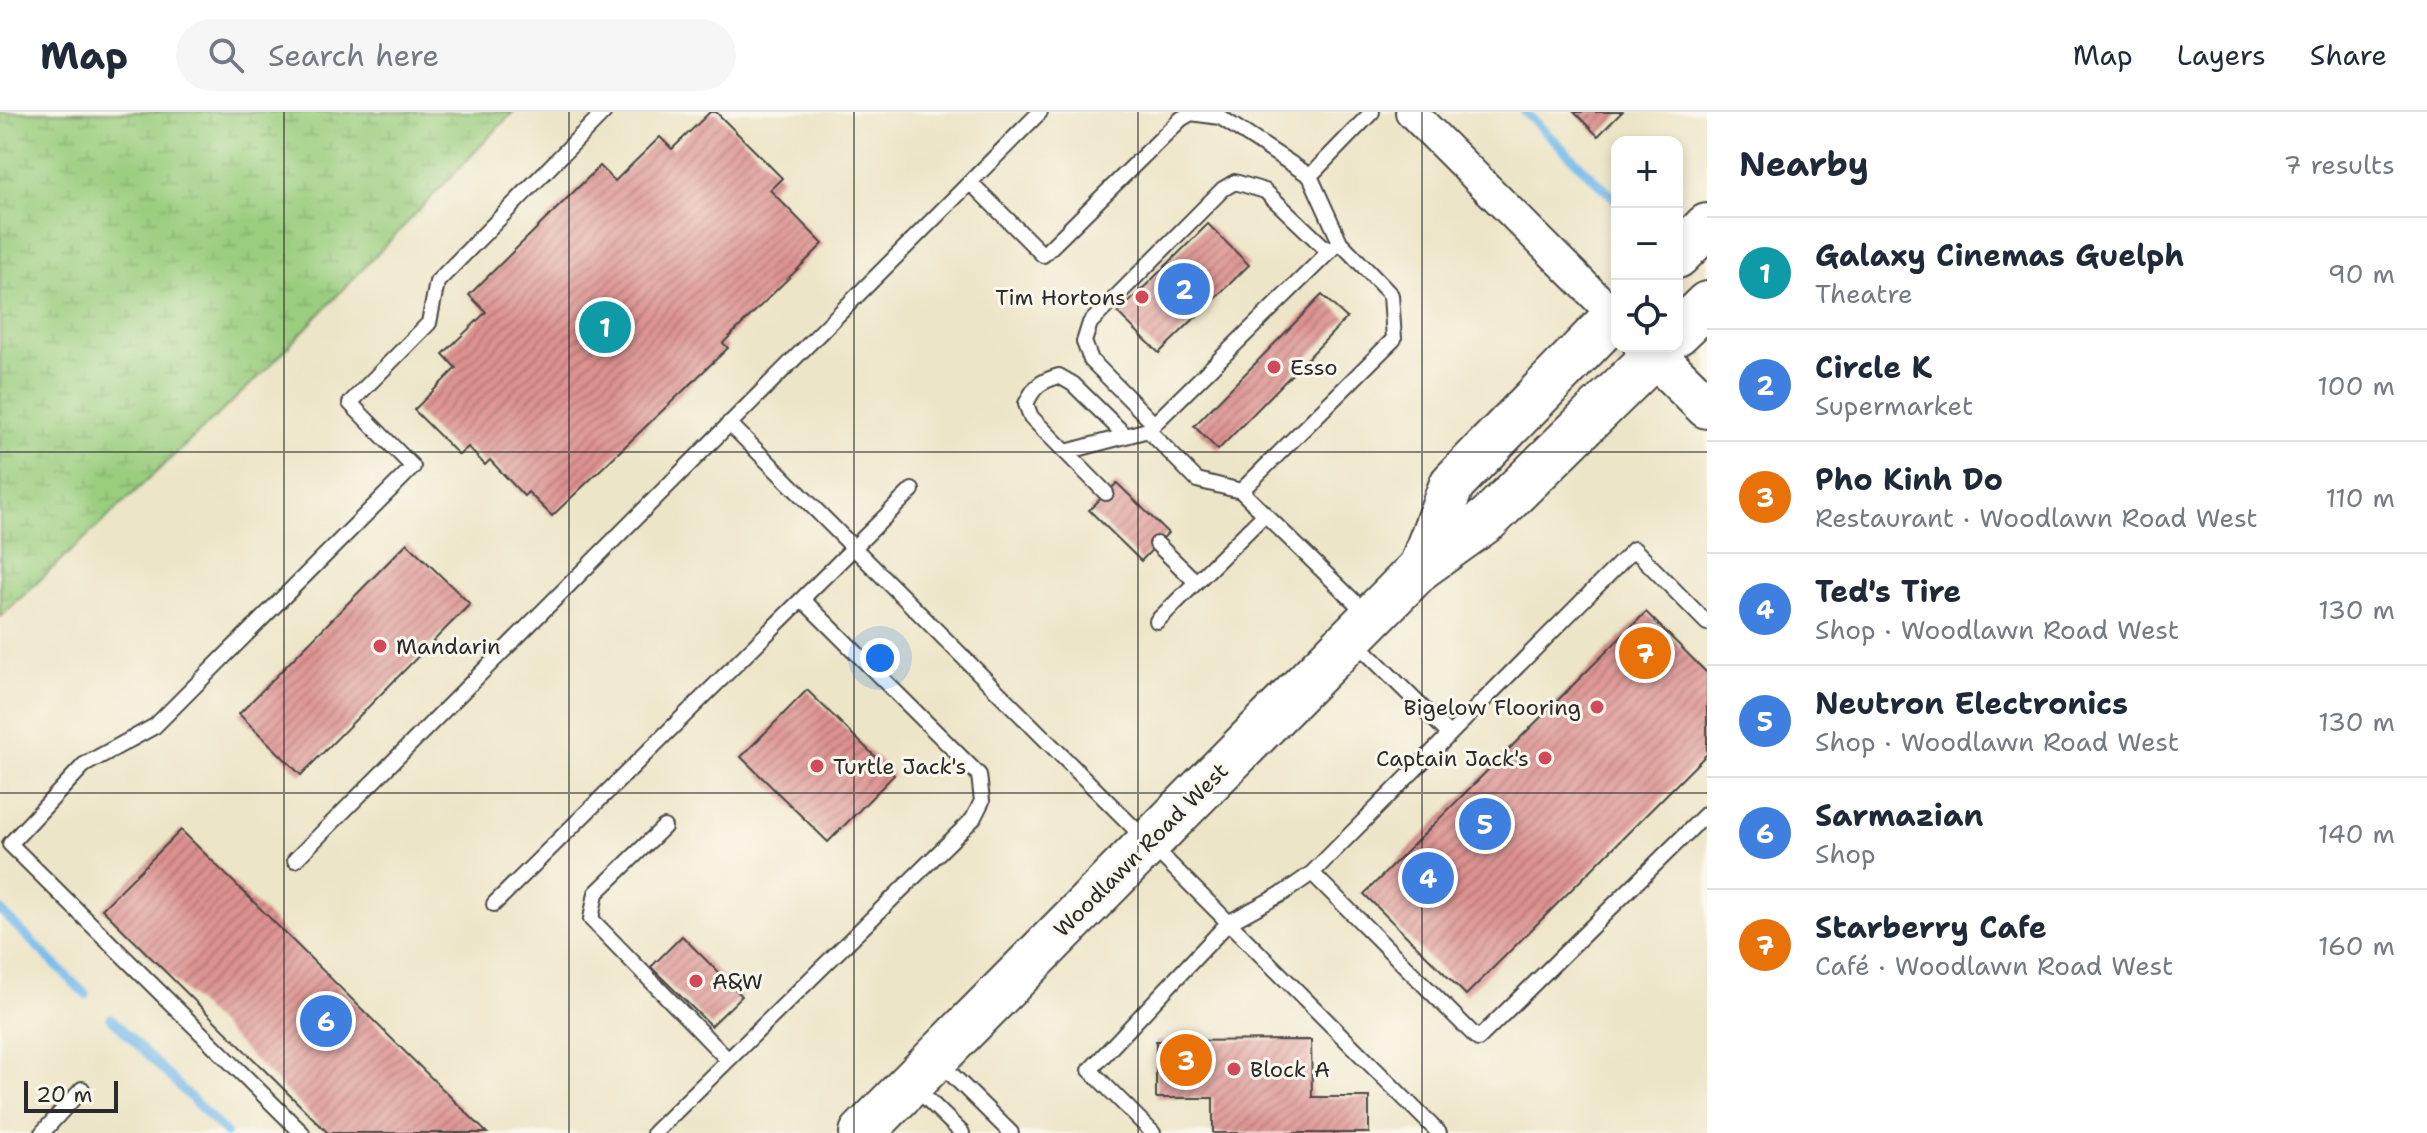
<!DOCTYPE html>
<meta charset="utf-8">
<style>
:root{--surface:#fff;--page:#f6f6f7;--text:#1f2937;--muted:#747a83;--line:#e0e1e3;--accent:#b45309}
body{margin:0;font-family:"Shantell Sans",sans-serif;background:var(--page);color:var(--text)}
.controls{position:absolute;right:24px;top:24px;display:grid;overflow:hidden;border-radius:16px;box-shadow:0 4px 12px #0003}
.controls button{width:72px;height:72px;display:grid;place-items:center;padding:0;border:0;border-bottom:2px solid var(--line);background:var(--surface);color:var(--text);font:40px sans-serif}
.scale{position:absolute;left:24px;bottom:20px;width:94px;box-sizing:border-box;padding-left:8px;border:4px solid #2b2b2b;border-top:0;font-size:22px;line-height:28px;white-space:nowrap;color:#2b2b2b;-webkit-text-stroke:6px #fbf7ec;paint-order:stroke}
.you{position:absolute;left:880px;top:546px;width:28px;height:28px;margin:-20px;border:6px solid #fff;border-radius:50%;background:#1a73e8;box-shadow:0 0 0 12px #1a73e833}
.badge{display:grid;place-items:center;width:52px;height:52px;border-radius:50%;background:var(--accent);color:#fff;font-size:26px;font-weight:700}
.pin{position:absolute;translate:-50% -50%;border:4px solid #fff;box-shadow:0 2px 8px #0006}
.list{margin:0;padding:0;list-style:none}
h2{display:flex;justify-content:space-between;align-items:center;height:104px;margin:0;padding:0 32px;font-size:34px}
h2 small{font-size:26px;font-weight:400;color:var(--muted)}
.list li{display:grid;grid-template-columns:52px 1fr auto;gap:24px;align-items:center;box-sizing:border-box;height:112px;padding:0 32px;border-top:2px solid var(--line)}
.list b{display:block;font-size:30px;white-space:nowrap}
.list p{margin:0;font-size:26px;white-space:nowrap;color:var(--muted)}
.list em{font-size:26px;font-style:normal;color:var(--muted)}
.icon{flex:none;width:44px;height:44px;fill:none;stroke:currentColor;stroke-width:2;stroke-linecap:round;stroke-linejoin:round}
.map{position:relative;flex:none;width:1707px;height:1021px;overflow:hidden}
header{display:flex;align-items:center;gap:48px;box-sizing:border-box;height:112px;padding:0 40px;background:var(--surface);border-bottom:2px solid var(--line)}
header strong{font-size:38px}
nav{display:flex;gap:44px;margin-inline-start:auto;font-size:28px}
.search{width:560px;height:72px;background:var(--page);display:flex;align-items:center;gap:20px;box-sizing:border-box;padding:0 28px;border-radius:44px;color:var(--muted);font-size:30px}
main{display:flex}
aside{flex:1;background:var(--surface)}
.map>svg:first-child{display:block}
.wetland{fill:url(#wetland-marsh);stroke:#627c54;stroke-width:2}
.lines{fill:none;stroke-linecap:round;stroke-linejoin:round}
.stream{stroke:#73baeb;stroke-width:9}
.building{fill:url(#building-hatch)}
.lane-casing{stroke:#484742;stroke-width:18}
.street-casing{stroke:#484742;stroke-width:34}
.secondary-casing{stroke:#484742;stroke-width:46}
.primary-casing{stroke:#484742;stroke-width:48}
.lane{stroke:#fff;stroke-width:14}
.street{stroke:#fff;stroke-width:30}
.secondary{stroke:#fff;stroke-width:42}
.primary{stroke:#fff;stroke-width:44}
.grid{fill:none;stroke:#2b2b2b;stroke-width:2;stroke-opacity:0.55}
.poi-dot{fill:#d1495b;stroke:#fbf7ec;stroke-width:3}
.labels{text-anchor:middle;dominant-baseline:central;stroke-width:6;stroke-linejoin:round;paint-order:stroke}
.poi-label{font-size:22px;fill:#2b2b2b;stroke:#fbf7ec;text-anchor:start}
.street-label{font-size:22px;fill:#2b2b2b;stroke:#fbf7ec}
</style>
<header>
<strong>Map</strong>
<div class="search"><svg class="icon" aria-label="search" viewBox="0 0 24 24"><circle cx="10" cy="10" r="6"/><path d="M15 15l6 6"/></svg>Search here</div>
<nav><a>Map</a><a>Layers</a><a>Share</a></nav>
</header>
<main>
<div class="map">
<svg width="1707" height="1021" viewBox="0 0 1707 1021">
<defs>
<pattern id="wetland-marsh" width="20" height="14" patternUnits="userSpaceOnUse" patternTransform="scale(2)"><rect width="20" height="14" fill="#9acd7e"/><path d="M1 5h8M5 5V1M11 12h8M15 12V8" fill="none" stroke="#85b06d"/></pattern>
<pattern id="building-hatch" width="6" height="6" patternUnits="userSpaceOnUse" patternTransform="scale(2)"><rect width="6" height="6" fill="#dd9290"/><path d="M-1 1l2-2M0 6l6-6M5 7l2-2" fill="none" stroke="#b37776"/></pattern>
</defs>
<rect width="100%" height="100%" fill="#fbf7ec"/>
<filter id="ink" filterUnits="userSpaceOnUse"><feTurbulence type="fractalNoise" baseFrequency=".0125" numOctaves="2"/><feDisplacementMap in="SourceGraphic" scale="16" xChannelSelector="R" yChannelSelector="G"/><feConvolveMatrix kernelMatrix="1 2 1 2 8 2 1 2 1" color-interpolation-filters="sRGB"/></filter>
<filter id="wash" filterUnits="userSpaceOnUse"><feTurbulence type="fractalNoise" baseFrequency=".006" numOctaves="4" result="noise"/><feDisplacementMap in="SourceGraphic" scale="32" xChannelSelector="R" yChannelSelector="G"/><feGaussianBlur stdDeviation="1.8" result="paint"/><feColorMatrix in="noise" values="0 0 0 0 0 0 0 0 0 0 0 0 0 0 0 0 0 1.4 0 .05"/><feComposite in="paint" operator="in"/></filter>
<g filter="url(#wash)">
<rect width="100%" height="100%" fill="#ede5c7"/>
<path class="wetland" d="M0,0H513L265,259L0,505Z"/>
<g class="lines">
<path class="stream" d="M1525,0L1617,89
M0,798L86,883
M111,906L226,1021"/>
</g>
<g id="blocks">
<path class="building" d="M710,0H716L782,66L770,78L823,132L723,231L728,236L552,404L528,380L524,384L490,348L485,353L468,335L459,343L414,298L456,256L443,242L486,200L469,183L600,54L615,69L660,25L672,37Z
M1574,0H1622L1598,24Z
M1208,112L1249,153L1159,241L1118,201Z
M1322,183L1347,206L1218,338L1194,314Z
M1117,371L1168,421L1141,449L1089,398Z
M407,431L470,492L301,663L239,602Z
M1646,500L1707,561V642L1466,883L1364,782Z
M807,578L894,663L828,730L741,645Z
M181,718L487,1021H328L102,797Z
M682,824L742,884L711,914L651,855Z
M1311,928L1312,985H1369V1021H1213V986H1156V929Z"/>
</g>
</g>
<g filter="url(#ink)">
<use href="#blocks" fill-opacity="0" stroke="#484742" stroke-width="2"/>
<g class="lines">
<defs>
<path id="lane" d="M970,70L1043,143L1181,7L1191,1L1220,5L1310,64
M729,311L1439,1021
M1154,312L1091,248L1084,230L1090,211L1223,77L1235,70L1265,79L1329,140
M1148,318L1197,368L1241,379L1367,502
M1066,340L1148,318L1335,134
M1241,379L1394,227L1391,183L1340,130L1310,64L1372,0
M1106,381L1031,305L1026,292C1034,274 1041,269 1059,264L1073,272L1124,322
M1157,432L1196,470
M1157,509L1265,402
M1707,511L1634,437L1312,761L1478,927L1707,701
M1355,529L1449,622
M664,715L596,781L591,807L728,948
M295,748L1040,0
M494,792L912,378
M937,948L1011,1021
M914,974L962,1021
M42,1021L82,977
M302,1021L10,732L84,653L155,614L413,355L350,291L429,211L437,170L604,0
M654,1021L973,707L982,689L979,663L802,487
M1153,1021L1090,958L1228,811L1285,780L1312,761"/>
<path id="street" d="M1411,0L1615,204"/>
<path id="secondary" d="M1645,234L1707,295"/>
<path id="primary" d="M1677,144L1707,114
M1677,221L1707,192
M1421,455L1452,372L1617,202
M862,1021L1421,455L1488,407L1664,234"/>
</defs>
<use href="#lane" class="lane-casing"/>
<use href="#street" class="street-casing"/>
<use href="#secondary" class="secondary-casing"/>
<use href="#primary" class="primary-casing"/>
<use href="#lane" class="lane"/>
<use href="#street" class="street"/>
<use href="#secondary" class="secondary"/>
<use href="#primary" class="primary"/>
</g>
</g>
<path class="grid" d="M284,0V1021M569,0V1021M854,0V1021M1138,0V1021M1422,0V1021M0,340H1707M0,681H1707"/>
<g class="poi-dot">
<circle cx="1142" cy="185" r="8"/>
<circle cx="1274" cy="255" r="8"/>
<circle cx="380" cy="534" r="8"/>
<circle cx="1597" cy="595" r="8"/>
<circle cx="1545" cy="646" r="8"/>
<circle cx="817" cy="654" r="8"/>
<circle cx="696" cy="869" r="8"/>
<circle cx="1234" cy="957" r="8"/>
</g>
<g class="labels">
<g class="poi-label">
<text x="1126" y="185" text-anchor="end">Tim Hortons</text>
<text x="1290" y="255">Esso</text>
<text x="396" y="534">Mandarin</text>
<text x="1581" y="595" text-anchor="end">Bigelow Flooring</text>
<text x="1529" y="646" text-anchor="end">Captain Jack's</text>
<text x="833" y="654">Turtle Jack's</text>
<text x="712" y="869">A&amp;W</text>
<text x="1250" y="957">Block A</text>
</g>
<g class="street-label">
<text transform="translate(1141 738) rotate(-45)">Woodlawn Road West</text>
</g>
</g>
</svg>
<div class="controls">
<button>+</button>
<button>−</button>
<button><svg class="icon" aria-label="locate" viewBox="0 0 24 24"><circle cx="12" cy="12" r="6"/><path d="M12 2v4M12 18v4M2 12h4M18 12h4"/></svg></button>
</div>
<div class="scale">20 m</div>
<div class="you"></div>
<div class="pin badge" style="left:605px;top:215px;background:#0f9aa8">1</div>
<div class="pin badge" style="left:1184px;top:177px;background:#3f7fe0">2</div>
<div class="pin badge" style="left:1186px;top:948px;background:#e8710a">3</div>
<div class="pin badge" style="left:1428px;top:766px;background:#3f7fe0">4</div>
<div class="pin badge" style="left:1485px;top:712px;background:#3f7fe0">5</div>
<div class="pin badge" style="left:326px;top:909px;background:#3f7fe0">6</div>
<div class="pin badge" style="left:1645px;top:541px;background:#e8710a">7</div>
</div>
<aside>
<h2>Nearby<small>7 results</small></h2>
<ul class="list">
<li><span class="badge" style="background:#0f9aa8">1</span><div><b>Galaxy Cinemas Guelph</b><p>Theatre</p></div><em>90 m</em></li>
<li><span class="badge" style="background:#3f7fe0">2</span><div><b>Circle K</b><p>Supermarket</p></div><em>100 m</em></li>
<li><span class="badge" style="background:#e8710a">3</span><div><b>Pho Kinh Do</b><p>Restaurant · Woodlawn Road West</p></div><em>110 m</em></li>
<li><span class="badge" style="background:#3f7fe0">4</span><div><b>Ted's Tire</b><p>Shop · Woodlawn Road West</p></div><em>130 m</em></li>
<li><span class="badge" style="background:#3f7fe0">5</span><div><b>Neutron Electronics</b><p>Shop · Woodlawn Road West</p></div><em>130 m</em></li>
<li><span class="badge" style="background:#3f7fe0">6</span><div><b>Sarmazian</b><p>Shop</p></div><em>140 m</em></li>
<li><span class="badge" style="background:#e8710a">7</span><div><b>Starberry Cafe</b><p>Café · Woodlawn Road West</p></div><em>160 m</em></li>
</ul>
</aside>
</main>
